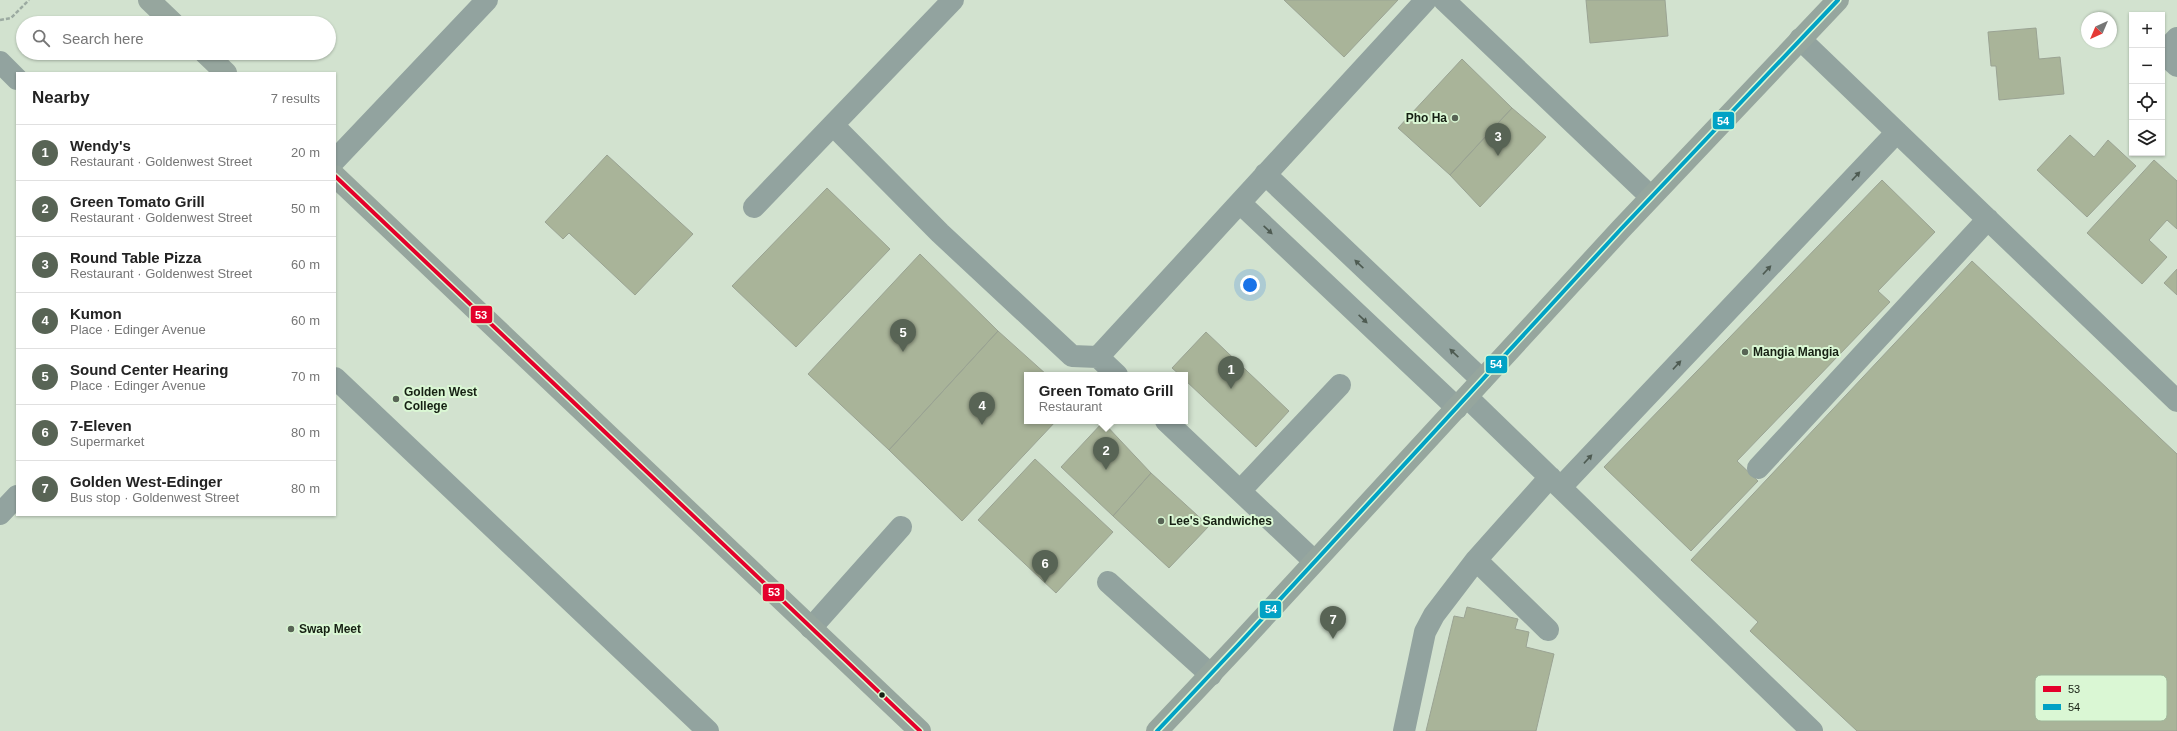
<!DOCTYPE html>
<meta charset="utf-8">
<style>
:root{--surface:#fff;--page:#f2f2f2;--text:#222;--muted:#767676;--line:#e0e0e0;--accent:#586455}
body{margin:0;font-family:Helvetica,sans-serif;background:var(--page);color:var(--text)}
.controls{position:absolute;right:12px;top:12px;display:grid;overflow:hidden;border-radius:0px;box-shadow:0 1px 3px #0004}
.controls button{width:36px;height:36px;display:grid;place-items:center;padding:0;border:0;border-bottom:1px solid var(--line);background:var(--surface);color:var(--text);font:20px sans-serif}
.compass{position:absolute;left:2081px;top:12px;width:36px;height:36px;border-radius:50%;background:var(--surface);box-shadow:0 1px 3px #0004;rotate:224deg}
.you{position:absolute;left:1250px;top:285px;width:14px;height:14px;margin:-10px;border:3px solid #fff;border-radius:50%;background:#1a73e8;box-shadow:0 0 0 6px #1a73e833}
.badge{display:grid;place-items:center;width:26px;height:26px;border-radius:50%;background:var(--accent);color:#fff;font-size:13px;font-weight:700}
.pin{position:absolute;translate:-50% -33px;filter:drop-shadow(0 1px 2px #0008)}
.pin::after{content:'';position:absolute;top:21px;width:14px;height:12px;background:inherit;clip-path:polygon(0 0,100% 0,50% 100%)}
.popup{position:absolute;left:1024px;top:372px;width:164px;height:52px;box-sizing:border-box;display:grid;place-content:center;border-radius:0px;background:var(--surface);filter:drop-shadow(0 1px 3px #0005);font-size:13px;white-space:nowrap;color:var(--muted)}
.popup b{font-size:15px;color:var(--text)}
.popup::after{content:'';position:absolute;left:50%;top:100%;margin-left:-8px;border:8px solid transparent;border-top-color:var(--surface)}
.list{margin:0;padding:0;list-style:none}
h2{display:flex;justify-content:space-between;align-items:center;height:52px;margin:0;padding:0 16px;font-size:17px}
h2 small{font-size:13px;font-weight:400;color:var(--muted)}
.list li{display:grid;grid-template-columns:26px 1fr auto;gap:12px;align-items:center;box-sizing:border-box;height:56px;padding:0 16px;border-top:1px solid var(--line)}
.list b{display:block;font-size:15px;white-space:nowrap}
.list p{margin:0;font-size:13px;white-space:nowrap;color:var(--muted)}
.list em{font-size:13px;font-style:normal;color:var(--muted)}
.icon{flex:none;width:22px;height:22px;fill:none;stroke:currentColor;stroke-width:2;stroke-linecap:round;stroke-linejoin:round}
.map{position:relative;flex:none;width:2177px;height:731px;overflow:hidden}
.search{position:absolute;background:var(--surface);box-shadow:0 1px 3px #0004;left:16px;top:16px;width:320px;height:44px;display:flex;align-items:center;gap:10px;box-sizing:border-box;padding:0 14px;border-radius:22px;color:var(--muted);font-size:15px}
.panel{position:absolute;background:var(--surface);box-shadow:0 1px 3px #0004;left:16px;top:72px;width:320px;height:444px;border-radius:0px}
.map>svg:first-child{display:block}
.building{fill:#a9b499;stroke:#9aa393}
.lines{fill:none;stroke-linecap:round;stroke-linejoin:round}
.path{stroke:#9baaa1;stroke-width:2.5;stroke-dasharray:4 2;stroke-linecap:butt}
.minor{stroke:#92a39f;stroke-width:22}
.major{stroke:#96a69e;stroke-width:22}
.bus-1-casing{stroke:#daf7d4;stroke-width:7}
.bus-2-casing{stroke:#daf7d4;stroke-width:7}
.bus-1{stroke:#e4002b;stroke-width:4}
.bus-2{stroke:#01a2c5;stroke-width:4}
.oneway{fill:#4e5b52}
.poi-dot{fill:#586455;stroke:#daf7d4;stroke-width:1.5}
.bus-dot{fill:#162013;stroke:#daf7d4;stroke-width:1.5}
.labels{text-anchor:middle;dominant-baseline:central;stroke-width:4;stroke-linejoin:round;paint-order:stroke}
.poi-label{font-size:12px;font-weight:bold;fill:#162013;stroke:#daf7d4;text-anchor:start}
.key{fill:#daf7d4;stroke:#9fb69a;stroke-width:1}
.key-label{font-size:11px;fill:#162013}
.line-badge{stroke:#daf7d4;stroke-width:1.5}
.badge-label{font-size:11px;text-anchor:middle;font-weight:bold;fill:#fff}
</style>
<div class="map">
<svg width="2177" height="731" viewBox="0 0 2177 731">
<rect width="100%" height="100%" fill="#d2e2cf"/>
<path class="building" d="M1284,0H1398L1344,57Z
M1586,0H1665L1668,36L1590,43Z
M2036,28L2039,59L2060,57L2064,94L1999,100L1996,66H1991L1988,32Z
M1462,59L1512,108L1450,175L1398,128Z
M1512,108L1546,137L1480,207L1450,175Z
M2070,135L2094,157L2108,140L2136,166L2087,217L2037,170Z
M607,155L693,234L635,295L569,233L563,239L545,222Z
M2154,160L2177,181V229L2167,220L2149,240L2167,257L2142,284L2087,233Z
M1882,180L1935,232L1878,291L1890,302L1737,461L1758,481L1691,551L1604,467Z
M827,188L890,249L796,347L732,286Z
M920,254L998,331L889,450L808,374Z
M1972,261L2177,454V731H1857L1750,631L1758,622L1691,560Z
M2177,269V295L2164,283Z
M998,331L1047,375H1027V421H1056L962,521L889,450Z
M1206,332L1289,411L1256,447L1185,380V375H1180L1172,368Z
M1103,422L1151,473L1113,516L1061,467Z
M1035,459L1113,532L1056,593L978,520Z
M1151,473L1209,526L1169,568L1113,516Z
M1467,607L1518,619L1515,629L1529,632L1526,647L1554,654L1536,731H1426L1454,616L1464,618Z"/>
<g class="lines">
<path class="path" d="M0,20L11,18L29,0"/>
<path class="minor" d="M1444,0L1651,197
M2177,38L2163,53L2177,66
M1800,39L2177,401
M0,62L17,79
M833,125L940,233L1072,356L1098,357L1117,375
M335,160L487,0
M1265,174L1482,380
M1240,203L1457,408
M754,207L953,0
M1098,357L1426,0
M335,378L708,731
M1467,397L1812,731
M1166,421L1314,561
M1758,468L1988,219
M1561,487L1897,132
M1240,491L1340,385
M0,514L17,496
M1476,560L1548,630
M1108,582L1211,675
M811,628L901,527
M1404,731L1425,632L1434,615L1476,560L1550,477"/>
<path class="major" d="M149,0L173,23
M205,53L226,73
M335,176L920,731
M1157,731L1239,644L1621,229L1838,0"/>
<defs>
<path id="bus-1" d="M335,176L920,731"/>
<path id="bus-2" d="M1157,731L1239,644L1621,229L1838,0"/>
</defs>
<use href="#bus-1" class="bus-1-casing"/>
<use href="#bus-2" class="bus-2-casing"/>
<use href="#bus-1" class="bus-1"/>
<use href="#bus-2" class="bus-2"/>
</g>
<defs><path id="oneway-solid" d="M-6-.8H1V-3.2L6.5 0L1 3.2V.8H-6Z"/></defs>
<g class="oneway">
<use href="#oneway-solid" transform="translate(1856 176) rotate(-47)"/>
<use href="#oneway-solid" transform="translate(1268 230) rotate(43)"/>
<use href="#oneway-solid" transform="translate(1359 264) rotate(-137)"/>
<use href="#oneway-solid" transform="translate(1767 270) rotate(-47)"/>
<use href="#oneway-solid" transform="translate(1363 319) rotate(43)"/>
<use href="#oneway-solid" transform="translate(1454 353) rotate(-137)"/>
<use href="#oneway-solid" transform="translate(1677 365) rotate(-47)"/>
<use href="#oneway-solid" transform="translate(1588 459) rotate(-47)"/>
</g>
<g class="poi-dot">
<circle cx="1455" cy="118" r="4"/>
<circle cx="1745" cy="352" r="4"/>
<circle cx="396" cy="399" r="4"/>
<circle cx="1161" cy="521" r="4"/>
<circle cx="291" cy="629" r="4"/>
</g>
<circle class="bus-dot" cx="882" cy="695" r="3.5"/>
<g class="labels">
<g class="poi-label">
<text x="1447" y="118" text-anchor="end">Pho Ha</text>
<text x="1753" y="352">Mangia Mangia</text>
<text x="404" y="392">Golden West<tspan x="404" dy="14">College</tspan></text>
<text x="1169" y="521">Lee's Sandwiches</text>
<text x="299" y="629">Swap Meet</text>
</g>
</g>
<rect x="2035" y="675" width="132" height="46" rx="6" class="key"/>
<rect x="2043" y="686" width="18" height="6" fill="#e4002b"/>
<rect x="2043" y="704" width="18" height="6" fill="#01a2c5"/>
<g class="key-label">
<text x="2068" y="693">53</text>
<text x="2068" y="711">54</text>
</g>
<g class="line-badge">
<rect x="1712" y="111" width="23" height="19" rx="4" fill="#01a2c5"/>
<rect x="470" y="305" width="23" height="19" rx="4" fill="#e4002b"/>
<rect x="1485" y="355" width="23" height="19" rx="4" fill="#01a2c5"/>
<rect x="762" y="583" width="23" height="19" rx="4" fill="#e4002b"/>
<rect x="1259" y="600" width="23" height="19" rx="4" fill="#01a2c5"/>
</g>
<g class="badge-label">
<text x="1723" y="125">54</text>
<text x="481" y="319">53</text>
<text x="1496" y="368">54</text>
<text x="774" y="596">53</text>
<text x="1271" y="613">54</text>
</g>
</svg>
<div class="controls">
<button>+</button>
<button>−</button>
<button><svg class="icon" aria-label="locate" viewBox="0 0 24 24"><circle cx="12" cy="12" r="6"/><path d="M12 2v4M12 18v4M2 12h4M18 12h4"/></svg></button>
<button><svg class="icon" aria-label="layers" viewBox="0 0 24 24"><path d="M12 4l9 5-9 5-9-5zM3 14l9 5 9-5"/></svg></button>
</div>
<svg class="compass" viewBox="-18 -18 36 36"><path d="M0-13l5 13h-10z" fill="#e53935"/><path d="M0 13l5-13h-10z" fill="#767676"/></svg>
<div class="you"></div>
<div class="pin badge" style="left:1231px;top:389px">1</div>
<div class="pin badge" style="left:1106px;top:470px">2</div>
<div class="popup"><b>Green Tomato Grill</b>Restaurant</div>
<div class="pin badge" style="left:1498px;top:156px">3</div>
<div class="pin badge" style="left:982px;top:425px">4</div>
<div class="pin badge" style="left:903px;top:352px">5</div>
<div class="pin badge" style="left:1045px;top:583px">6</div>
<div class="pin badge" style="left:1333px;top:639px">7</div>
<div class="search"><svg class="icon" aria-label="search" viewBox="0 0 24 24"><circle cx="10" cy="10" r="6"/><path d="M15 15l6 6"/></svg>Search here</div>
<section class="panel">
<h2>Nearby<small>7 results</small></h2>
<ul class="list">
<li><span class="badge">1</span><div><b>Wendy's</b><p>Restaurant · Goldenwest Street</p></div><em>20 m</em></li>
<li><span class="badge">2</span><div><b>Green Tomato Grill</b><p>Restaurant · Goldenwest Street</p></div><em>50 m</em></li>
<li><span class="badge">3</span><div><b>Round Table Pizza</b><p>Restaurant · Goldenwest Street</p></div><em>60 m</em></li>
<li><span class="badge">4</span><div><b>Kumon</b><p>Place · Edinger Avenue</p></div><em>60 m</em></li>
<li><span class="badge">5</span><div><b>Sound Center Hearing</b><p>Place · Edinger Avenue</p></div><em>70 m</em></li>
<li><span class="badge">6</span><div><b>7-Eleven</b><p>Supermarket</p></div><em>80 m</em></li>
<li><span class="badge">7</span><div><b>Golden West-Edinger</b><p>Bus stop · Goldenwest Street</p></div><em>80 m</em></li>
</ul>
</section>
</div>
